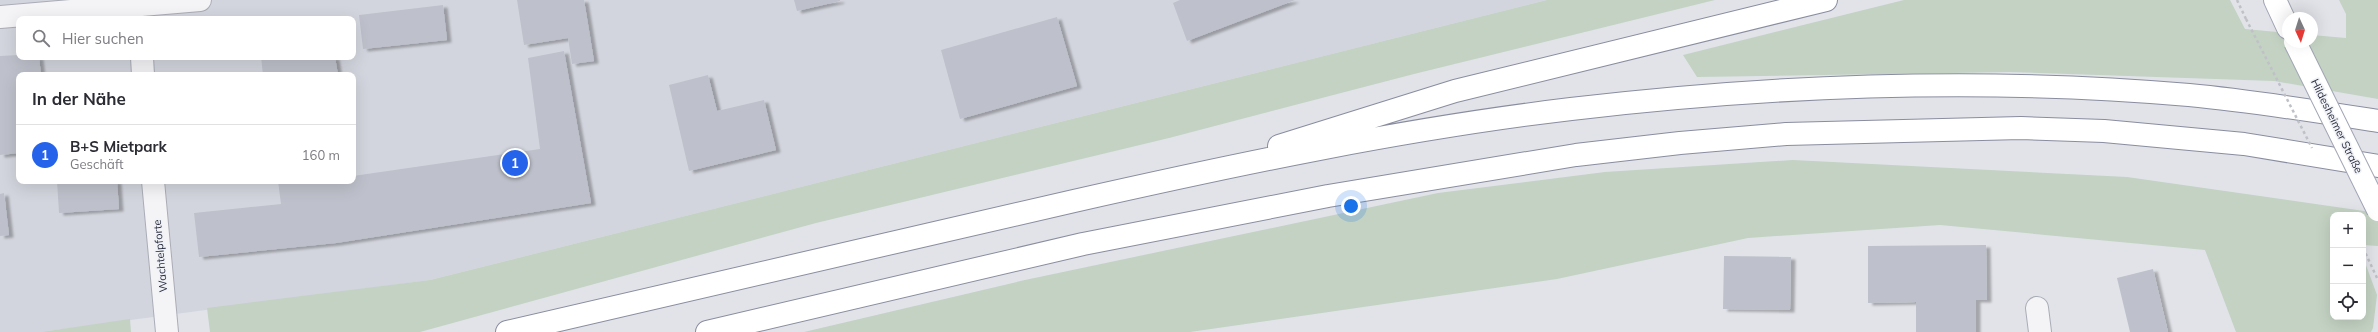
<!DOCTYPE html>
<html lang="de">
<meta charset="utf-8">
<style>
:root{--surface:#fff;--page:#f7f7f7;--text:#2b2b33;--muted:#7c7c81;--line:#e1e1e2;--accent:#2563eb}
body{margin:0;font-family:Mulish,sans-serif;background:var(--page);color:var(--text)}
.controls{position:absolute;right:12px;bottom:12px;display:grid;overflow:hidden;border-radius:8px;box-shadow:0 4px 16px #0002}
.controls button{width:36px;height:36px;display:grid;place-items:center;padding:0;border:0;border-bottom:1px solid var(--line);background:var(--surface);color:var(--text);font:20px sans-serif}
.compass{position:absolute;left:2282px;top:12px;width:36px;height:36px;border-radius:50%;background:var(--surface);box-shadow:0 4px 16px #0002;rotate:176deg}
.you{position:absolute;left:1351px;top:206px;width:14px;height:14px;margin:-10px;border:3px solid #fff;border-radius:50%;background:#1a73e8;box-shadow:0 0 0 6px #1a73e833}
.badge{display:grid;place-items:center;width:26px;height:26px;border-radius:50%;background:var(--accent);color:#fff;font-size:13px;font-weight:700}
.pin{position:absolute;translate:-50% -50%;border:2px solid #fff;box-shadow:0 1px 4px #0006}
.list{margin:0;padding:0;list-style:none}
h2{display:flex;justify-content:space-between;align-items:center;height:52px;margin:0;padding:0 16px;font-size:17px}
h2 small{font-size:13px;font-weight:400;color:var(--muted)}
.list li{display:grid;grid-template-columns:26px 1fr auto;gap:12px;align-items:center;box-sizing:border-box;height:60px;padding:0 16px;border-top:1px solid var(--line)}
.list b{display:block;font-size:15px;white-space:nowrap}
.list p{margin:0;font-size:13px;white-space:nowrap;color:var(--muted)}
.list em{font-size:13px;font-style:normal;color:var(--muted)}
.icon{flex:none;width:22px;height:22px;fill:none;stroke:currentColor;stroke-width:2;stroke-linecap:round;stroke-linejoin:round}
.map{position:relative;flex:none;width:2378px;height:332px;overflow:hidden}
.search{position:absolute;background:var(--surface);box-shadow:0 4px 16px #0002;left:16px;top:16px;width:340px;height:44px;display:flex;align-items:center;gap:10px;box-sizing:border-box;padding:0 14px;border-radius:8px;color:var(--muted);font-size:15px}
.panel{position:absolute;background:var(--surface);box-shadow:0 4px 16px #0002;left:16px;top:72px;width:340px;height:112px;border-radius:8px}
.map>svg:first-child{display:block}
.built{fill:#d3d5de;fill-rule:evenodd}
.green{fill:#c3d2c3}
.building{fill:#bec1cb;filter:url(#shadow)}
.lines{fill:none;stroke-linecap:round;stroke-linejoin:round}
.minor-casing{stroke:#aaadb6;stroke-width:24}
.major-casing{stroke:#a1a5b4;stroke-width:24}
.highway-casing{stroke:#898d9f;stroke-width:24}
.path{stroke:#bfc1c7;stroke-width:2.5;stroke-dasharray:3 3;stroke-linecap:butt}
.minor{stroke:#f4f4f7;stroke-width:22}
.major{stroke:#fff;stroke-width:22}
.highway{stroke:#fff;stroke-width:22}
.major-bridge-casing{stroke:#a1a5b4;stroke-width:24;stroke-linecap:butt}
.path-bridge{stroke:#bfc1c7;stroke-width:2.5;stroke-dasharray:3 3;stroke-linecap:butt}
.major-bridge{stroke:#fff;stroke-width:22}
.labels{text-anchor:middle;dominant-baseline:central;stroke-width:3;stroke-linejoin:round;paint-order:stroke}
.street-label{font-size:11px;fill:#2a2e40;stroke:#f0f2f6}
</style>
<div class="map">
<svg width="2378" height="332" viewBox="0 0 2378 332">
<defs>
<filter id="shadow"><feDropShadow dx="4.5" dy="2.5" stdDeviation="1" flood-color="#0004"/></filter>
</defs>
<rect width="100%" height="100%" fill="#e1e3e9"/>
<path class="built" d="M0,0H1547L430,280L41,332H0ZM19,19H353V57H19ZM19,75H353V181H19Z"/>
<path class="green" d="M1547,0H1715L1414,74L1169,138L816,223L420,332H210L207,308L430,280Z
M1904,0H2230L2245,29L2288,33V42H2312V35L2346,38V14L2339,0H2378V99L2274,81L2010,72L1697,77L1683,55Z
M1793,160L2127,177L2378,213V246L2363,245V215H2333V317H2363V257L2377,295L2373,328L2371,332H2236L2205,250L1940,225L1748,238L1557,279L1190,332H804L1025,280L1438,193L1605,172Z
M130,319L131,332H41Z"/>
<path class="building" d="M517,0H584L594,61L572,64L568,38L524,45Z
M794,0H840V1L797,11Z
M1180,0H1295L1187,41L1173,3Z
M443,5L447,40L363,49L359,15Z
M1057,17L1077,86L960,119L941,50Z
M564,51L591,203L336,243L199,257L194,213L281,204L278,181H353V176L540,149L528,58Z
M19,55V57H39L41,75H19V153L0,155V56Z
M261,57H335L338,75H263Z
M708,75L717,111L764,100L776,150L689,171L669,85Z
M57,181H117L119,209L59,213Z
M4,193L9,235L0,236V194Z
M1986,245L1987,300H1976V332H1916V302L1868,303V246Z
M1724,256L1791,257L1790,310L1723,309Z
M2153,269L2168,332H2130L2117,278Z"/>
<g class="lines">
<defs>
<path id="minor" d="M0,17L200,0
M142,57L143,75
M153,181L167,332
M2037,308L2040,332"/>
<path id="major" d="M2275,0L2288,28"/>
<path id="highway" d="M1279,146L1455,91L1826,0
M507,332C697,289 885,244 1074,201C1238,164 1403,129 1571,109C1775,85 1984,77 2189,95C2253,101 2315,111 2378,121
M707,332L1083,244L1328,196L1576,155L1680,143L1786,134L2021,128L2104,131L2244,144L2378,166"/>
</defs>
<use href="#minor" class="minor-casing"/>
<use href="#major" class="major-casing"/>
<use href="#highway" class="highway-casing"/>
<path class="path" d="M2237,0L2246,19
M2363,248L2378,280"/>
<use href="#minor" class="minor"/>
<use href="#major" class="major"/>
<use href="#highway" class="highway"/>
<defs>
<path id="major-bridge" d="M2295,42L2378,210"/>
</defs>
<use href="#major-bridge" class="major-bridge-casing"/>
<path class="path-bridge" d="M2246,19L2312,148"/>
<use href="#major-bridge" class="major-bridge"/>
</g>
<g class="labels">
<g class="street-label">
<text transform="translate(2337 126) rotate(64)">Hildesheimer Straße</text>
<text transform="translate(160 256) rotate(-95)">Wachtelpforte</text>
</g>
</g>
</svg>
<div class="controls">
<button>+</button>
<button>−</button>
<button><svg class="icon" aria-label="locate" viewBox="0 0 24 24"><circle cx="12" cy="12" r="6"/><path d="M12 2v4M12 18v4M2 12h4M18 12h4"/></svg></button>
</div>
<svg class="compass" viewBox="-18 -18 36 36"><path d="M0-13l5 13h-10z" fill="#e53935"/><path d="M0 13l5-13h-10z" fill="#7c7c81"/></svg>
<div class="you"></div>
<div class="pin badge" style="left:515px;top:163px">1</div>
<div class="search"><svg class="icon" aria-label="search" viewBox="0 0 24 24"><circle cx="10" cy="10" r="6"/><path d="M15 15l6 6"/></svg>Hier suchen</div>
<section class="panel">
<h2>In der Nähe<small></small></h2>
<ul class="list">
<li><span class="badge">1</span><div><b>B+S Mietpark</b><p>Geschäft</p></div><em>160 m</em></li>
</ul>
</section>
</div>
